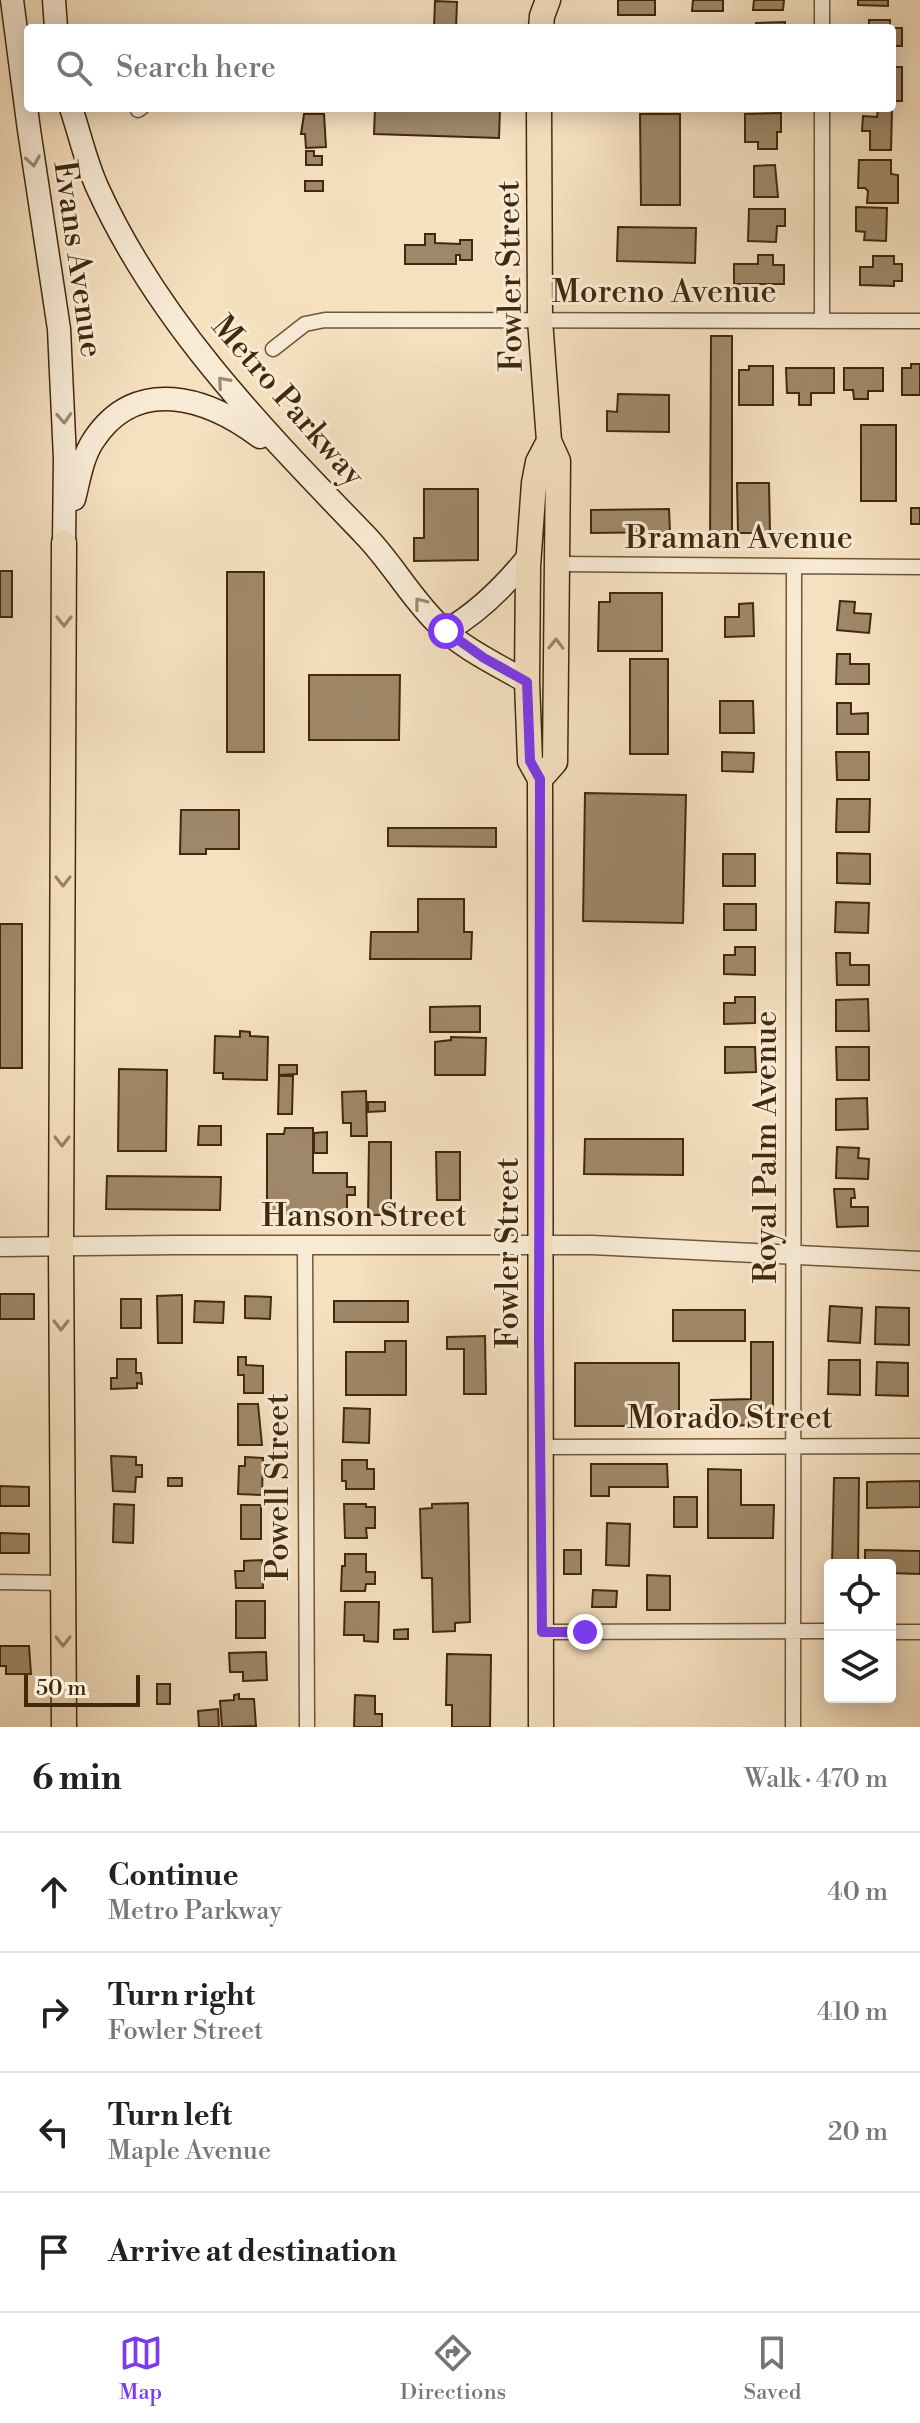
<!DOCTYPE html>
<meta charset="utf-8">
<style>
:root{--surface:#fff;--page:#f2f2f2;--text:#222;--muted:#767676;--line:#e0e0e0;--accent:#7c3aed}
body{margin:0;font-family:"Libre Bodoni",serif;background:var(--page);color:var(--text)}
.controls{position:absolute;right:24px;bottom:24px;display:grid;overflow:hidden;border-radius:8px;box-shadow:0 4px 20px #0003}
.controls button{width:72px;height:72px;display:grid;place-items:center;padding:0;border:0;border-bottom:2px solid var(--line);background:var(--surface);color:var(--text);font:40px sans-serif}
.scale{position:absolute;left:24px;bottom:20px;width:116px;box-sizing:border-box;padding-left:8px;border:4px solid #42290b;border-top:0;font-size:22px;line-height:28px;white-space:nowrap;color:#42290b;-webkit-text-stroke:6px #f8ebd6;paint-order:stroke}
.stop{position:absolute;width:24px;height:24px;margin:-18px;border:6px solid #7c3aed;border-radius:50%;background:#fff}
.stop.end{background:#7c3aed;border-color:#fff;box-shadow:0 2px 8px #0008}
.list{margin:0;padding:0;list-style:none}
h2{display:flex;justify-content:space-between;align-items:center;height:104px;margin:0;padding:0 32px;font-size:34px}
h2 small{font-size:26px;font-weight:400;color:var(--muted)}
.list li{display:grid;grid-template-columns:52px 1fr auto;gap:24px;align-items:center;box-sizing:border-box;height:120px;padding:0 32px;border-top:2px solid var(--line)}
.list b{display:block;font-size:30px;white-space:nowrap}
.list p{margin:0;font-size:26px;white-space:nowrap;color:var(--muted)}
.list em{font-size:26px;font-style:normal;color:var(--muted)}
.icon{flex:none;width:44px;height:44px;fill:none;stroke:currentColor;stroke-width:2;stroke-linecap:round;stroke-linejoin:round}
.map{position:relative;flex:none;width:920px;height:1727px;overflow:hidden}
.search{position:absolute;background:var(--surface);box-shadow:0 4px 20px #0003;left:24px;right:24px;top:24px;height:88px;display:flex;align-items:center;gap:20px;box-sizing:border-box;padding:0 28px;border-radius:8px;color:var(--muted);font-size:30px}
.sheet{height:584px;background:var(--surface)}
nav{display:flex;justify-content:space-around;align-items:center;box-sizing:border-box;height:112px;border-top:2px solid var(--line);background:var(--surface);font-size:22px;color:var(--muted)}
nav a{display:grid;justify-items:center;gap:4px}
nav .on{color:var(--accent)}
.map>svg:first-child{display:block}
.building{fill:#9f8869;stroke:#42290b;stroke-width:2}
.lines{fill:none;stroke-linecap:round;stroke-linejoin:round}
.minor-casing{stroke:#6f5738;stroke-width:17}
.tertiary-casing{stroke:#6f5738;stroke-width:21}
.secondary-casing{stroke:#42290b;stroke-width:25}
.primary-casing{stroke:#42290b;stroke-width:27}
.minor{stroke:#f8ebd6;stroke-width:14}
.tertiary{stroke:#f8ebd6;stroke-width:18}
.secondary{stroke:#f8ebd6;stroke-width:22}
.primary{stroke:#f5e0c0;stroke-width:24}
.oneway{stroke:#9d8a70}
.oneway2{stroke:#9c8466}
.route{stroke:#7c3aed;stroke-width:10}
.labels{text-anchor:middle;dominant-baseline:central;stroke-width:6;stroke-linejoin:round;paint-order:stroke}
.street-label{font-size:32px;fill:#42290b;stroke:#f8ebd6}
</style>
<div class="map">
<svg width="920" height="1727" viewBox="0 0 920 1727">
<rect width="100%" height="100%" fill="#f5e0c0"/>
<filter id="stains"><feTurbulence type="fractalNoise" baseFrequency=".0025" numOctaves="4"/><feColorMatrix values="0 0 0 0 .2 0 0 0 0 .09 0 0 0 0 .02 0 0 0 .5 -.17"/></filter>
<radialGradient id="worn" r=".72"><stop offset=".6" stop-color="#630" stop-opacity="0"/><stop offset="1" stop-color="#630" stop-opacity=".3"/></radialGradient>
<path class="building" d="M618,0H655V15H618Z
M693,0H723V11H692Z
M754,0H784L783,10H753Z
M858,0H888V6L858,5Z
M435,1L457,2L456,28H434Z
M869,20H890V28H869Z
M785,22V28H756V23Z
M892,28H902V46H893L892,56Z
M892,67H902V101H892Z
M375,108L500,109L499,138L374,134Z
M878,110L892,111L891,150H870V131H862L863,116L877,117Z
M781,113V132H777V149H758V142H745V114Z
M304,114H324L326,147L306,148L305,134H301Z
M640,114H680V205H641Z
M306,151H314V156H322V165H306Z
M859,160H891V174L898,175V203H867L868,191L865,188H858Z
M775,165L778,197H754V166Z
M305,181H323V191H305Z
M856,207L887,208L886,241L864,240L865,232L856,231Z
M749,209H785V226H777L776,242L748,241Z
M618,227L696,228L695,263L617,261Z
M425,234H435V243L460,244V240H472V260H460V255H456V264H405V245H425Z
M758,255H773V265H784V284H734V264H758Z
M873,256H894V264H902V281H894V286L860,285V267H873Z
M711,336H732V548H710Z
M911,364H920V395H902V368H911Z
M749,366H773V405H739V370H749Z
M786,368H834V393H811V405H799V393H787Z
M844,368H883V391H868V399H854L853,390H844Z
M618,394L669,395V432L607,431V411L617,412Z
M861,425H896V501H861Z
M737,483H769L770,533H738Z
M424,489H478V560L414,561V538H424Z
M911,508H920V524H911Z
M669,509L670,532L591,533V510Z
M0,571H12V617H0Z
M227,572H264V752H227Z
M610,593H662V651H598L599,602H610Z
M840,601L855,602L854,613L871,614L869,633L837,630Z
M753,603L754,636L725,637V617H739V604Z
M837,654H850V664H869V684H836Z
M630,659H668V754H630Z
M309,675H400L399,740H309Z
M720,701H753L754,733H720Z
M837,703H851V714L868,713V734H837Z
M722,752L754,753L753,772L722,771Z
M836,752H869V780H837Z
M585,793L686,795L683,923L583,921Z
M837,799H870L869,832H836Z
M181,810H239V849H206V854H180Z
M388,828H496V847L388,846Z
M837,853L870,854V884L837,883Z
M723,854H755V886H723Z
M418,899H464V932H472L471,959H370L371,932H418Z
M836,902L869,903L868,933L835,932Z
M724,904H756V930H724Z
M0,924H22V1068H0Z
M735,947H755V975L724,974V955H735Z
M836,953H850V965H869V985H837Z
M735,997H755V1023L724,1024V1003H735Z
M868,999L869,1031H836V1000Z
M480,1006V1032H430V1007Z
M240,1031L250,1032V1036L268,1037L267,1080L223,1079V1073H214L215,1036L240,1037Z
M451,1037L486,1038L485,1075H435V1042L451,1040Z
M725,1047H755L756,1072L725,1073Z
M836,1047H869V1080H837Z
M279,1065H297V1074L279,1075Z
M119,1069L167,1070L166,1151H118Z
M279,1076H293L292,1114H278Z
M366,1091L367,1136H351V1123H343L342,1092Z
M867,1098L868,1129L836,1130V1099Z
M368,1102H385V1111L368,1112Z
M199,1126H221V1145H198Z
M285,1128H313V1173H347V1187H355V1195H347V1214H267V1134H284Z
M327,1132V1153H314V1133Z
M585,1139H683V1175L584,1174Z
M369,1142H391V1215H368Z
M837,1147L859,1148L858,1158L869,1159L868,1179L836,1178Z
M436,1152H460V1200H437Z
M107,1176L221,1177L220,1210L106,1209Z
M834,1189H854L855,1198H851V1207H868V1226L837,1227Z
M0,1294H34V1319H0Z
M182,1295V1343H158L157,1296Z
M245,1296L271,1297L270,1319L245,1318Z
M121,1299H141V1328H121Z
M195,1301L224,1302L223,1323L194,1322Z
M334,1301H408V1322H334Z
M830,1306L862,1308L860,1343L828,1341Z
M876,1307L909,1308V1345L875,1344Z
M673,1310H745V1341H673Z
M485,1336L486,1394H464V1349H447V1337Z
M385,1341H406V1395H346V1352H385Z
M751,1342H773V1419H761V1425L711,1426V1400L751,1399Z
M238,1357H246V1365L263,1366V1393H244V1375H238Z
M117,1359H136V1373H141L142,1384L137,1383V1388L111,1389V1378H117Z
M829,1360H860V1395L828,1394Z
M877,1362L908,1363V1396L876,1395Z
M575,1363H679V1426H575Z
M238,1404H258L262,1445H238Z
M344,1408L370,1409L369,1443L343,1442Z
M111,1456L136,1457V1465H142V1477H136L135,1492L113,1491Z
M245,1457L263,1458L262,1495L238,1494L239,1466H245Z
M342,1460H367V1469H374V1489H346V1481H342Z
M591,1464H667L668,1487H609V1496H591Z
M708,1469L741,1470V1505H774L773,1538H708Z
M168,1478H182V1486H168Z
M834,1478H859L858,1565H832Z
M920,1481V1507L867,1508V1482Z
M0,1486L29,1487V1506H0Z
M674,1497H697V1527H674Z
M468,1503L470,1622L455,1623V1631L433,1632L432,1578H422L420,1509L432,1508V1504Z
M114,1504L134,1505L133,1543L113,1542Z
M344,1504H366V1507H375V1528H366L367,1538H345Z
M241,1505H261V1539H241Z
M607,1523L630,1524L629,1566L606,1565Z
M0,1533L29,1534V1553H0Z
M564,1550H581V1574H564Z
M865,1550L920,1551V1574L890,1573V1565H865Z
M345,1554H366V1572H375V1584H366L365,1591H341L342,1566H345Z
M262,1560L263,1588H236L235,1571H244V1561Z
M647,1575L670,1576V1610H647Z
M593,1590L617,1591L616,1607H592Z
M236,1601H265V1638H236Z
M345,1602H379L378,1642L364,1641V1635H344Z
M408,1629V1639H394V1630Z
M0,1646H29L31,1674H6V1666H0Z
M266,1652L267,1680L243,1681V1672H230L229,1653Z
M447,1654L491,1655L490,1727H452V1705H446Z
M157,1684H170V1704H157Z
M239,1694V1699H254L256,1726L222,1727L220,1701L234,1700V1695Z
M355,1695L375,1696V1714H382V1727H354Z
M218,1709L219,1727H199L198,1711Z"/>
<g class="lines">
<defs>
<path id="minor" d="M822,28V0
M138,110L141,108
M822,321V108
M273,349L305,324L325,320L920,321
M558,564L920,567
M305,1246L307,1727
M539,1447L920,1446
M0,1582L63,1583
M542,1632L830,1631
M890,1632H920
M793,1727L794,567"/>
<path id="tertiary" d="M0,1247L174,1245H592L920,1261"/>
<path id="secondary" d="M12,0L29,130L59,329L65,459L64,543
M54,0L56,28
M71,108C80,135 86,163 98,189C159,323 262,428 363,533C390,560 409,595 436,622C461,648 496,664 527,682
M74,499C79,480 82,458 93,441C136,374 208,398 260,437
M446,631C479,612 505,586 529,556"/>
<path id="primary" d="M541,28L542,16L548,0
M539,108L540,320L549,441L558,461L555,762L540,779
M64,543L61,1247L64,1727
M541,1727L540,779L530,761L527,682L528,566L534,483L538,462L549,441"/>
</defs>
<use href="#minor" class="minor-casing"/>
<use href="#tertiary" class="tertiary-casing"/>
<use href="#secondary" class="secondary-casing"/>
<use href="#primary" class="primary-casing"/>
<use href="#minor" class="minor"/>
<use href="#tertiary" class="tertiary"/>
<use href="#secondary" class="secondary"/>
<use href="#primary" class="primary"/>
</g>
<defs><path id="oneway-chevron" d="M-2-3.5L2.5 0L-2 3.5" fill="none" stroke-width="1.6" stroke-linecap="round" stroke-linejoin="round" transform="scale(2)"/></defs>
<g class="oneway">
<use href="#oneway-chevron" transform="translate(33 161) rotate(81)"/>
<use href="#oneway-chevron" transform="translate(223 382) rotate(-131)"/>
<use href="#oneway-chevron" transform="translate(64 418) rotate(87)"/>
<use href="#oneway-chevron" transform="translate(420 603) rotate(-128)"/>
</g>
<g class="oneway2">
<use href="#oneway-chevron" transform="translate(64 621) rotate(90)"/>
<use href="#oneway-chevron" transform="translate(556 644) rotate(-89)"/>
<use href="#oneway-chevron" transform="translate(63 881) rotate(90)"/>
<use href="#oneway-chevron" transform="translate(62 1141) rotate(90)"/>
<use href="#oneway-chevron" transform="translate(61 1325) rotate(90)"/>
<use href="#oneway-chevron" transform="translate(63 1641) rotate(90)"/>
</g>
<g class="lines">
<path class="route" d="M446,631L484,658L527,682L530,761L540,779L539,1340L542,1632H585"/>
</g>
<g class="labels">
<g class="street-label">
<text transform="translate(78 259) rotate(82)">Evans Avenue</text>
<text transform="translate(510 276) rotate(-91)">Fowler Street</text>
<text x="664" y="292">Moreno Avenue</text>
<text transform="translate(288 401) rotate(49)">Metro Parkway</text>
<text x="739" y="538">Braman Avenue</text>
<text transform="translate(766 1147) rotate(-90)">Royal Palm Avenue</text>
<text x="364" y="1216">Hanson Street</text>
<text transform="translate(508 1253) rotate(-90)">Fowler Street</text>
<text x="730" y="1418">Morado Street</text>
<text transform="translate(278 1487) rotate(-90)">Powell Street</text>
</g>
</g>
<rect width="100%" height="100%" filter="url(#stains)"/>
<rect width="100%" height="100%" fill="url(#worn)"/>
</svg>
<div class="controls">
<button><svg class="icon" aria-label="locate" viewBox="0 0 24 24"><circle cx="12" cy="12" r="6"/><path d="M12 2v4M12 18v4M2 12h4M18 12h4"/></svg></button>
<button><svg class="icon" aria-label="layers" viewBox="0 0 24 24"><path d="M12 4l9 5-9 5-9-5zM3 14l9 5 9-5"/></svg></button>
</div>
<div class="scale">50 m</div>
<div class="stop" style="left:446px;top:631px"></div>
<div class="stop end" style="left:585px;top:1632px"></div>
<div class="search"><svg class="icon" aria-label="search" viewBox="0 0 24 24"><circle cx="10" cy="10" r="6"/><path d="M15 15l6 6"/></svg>Search here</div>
</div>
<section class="sheet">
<h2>6 min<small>Walk · 470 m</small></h2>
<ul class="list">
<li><svg class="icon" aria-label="ahead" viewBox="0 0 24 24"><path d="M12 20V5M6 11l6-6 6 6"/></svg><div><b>Continue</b><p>Metro Parkway</p></div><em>40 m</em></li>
<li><svg class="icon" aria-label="right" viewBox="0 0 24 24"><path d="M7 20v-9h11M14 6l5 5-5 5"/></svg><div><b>Turn right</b><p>Fowler Street</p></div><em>410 m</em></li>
<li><svg class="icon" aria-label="left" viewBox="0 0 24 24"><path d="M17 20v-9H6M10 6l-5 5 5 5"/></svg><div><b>Turn left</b><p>Maple Avenue</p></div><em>20 m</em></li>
<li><svg class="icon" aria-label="arrive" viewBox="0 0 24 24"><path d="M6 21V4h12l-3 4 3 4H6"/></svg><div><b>Arrive at destination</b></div></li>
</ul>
</section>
<nav>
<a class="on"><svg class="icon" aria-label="map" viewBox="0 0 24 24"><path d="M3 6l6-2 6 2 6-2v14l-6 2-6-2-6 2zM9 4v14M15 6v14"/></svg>Map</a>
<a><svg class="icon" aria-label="directions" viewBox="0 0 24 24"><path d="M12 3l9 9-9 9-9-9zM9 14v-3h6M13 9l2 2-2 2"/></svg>Directions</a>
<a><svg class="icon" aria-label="saved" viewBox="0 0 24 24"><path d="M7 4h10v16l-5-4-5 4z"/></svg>Saved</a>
</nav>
